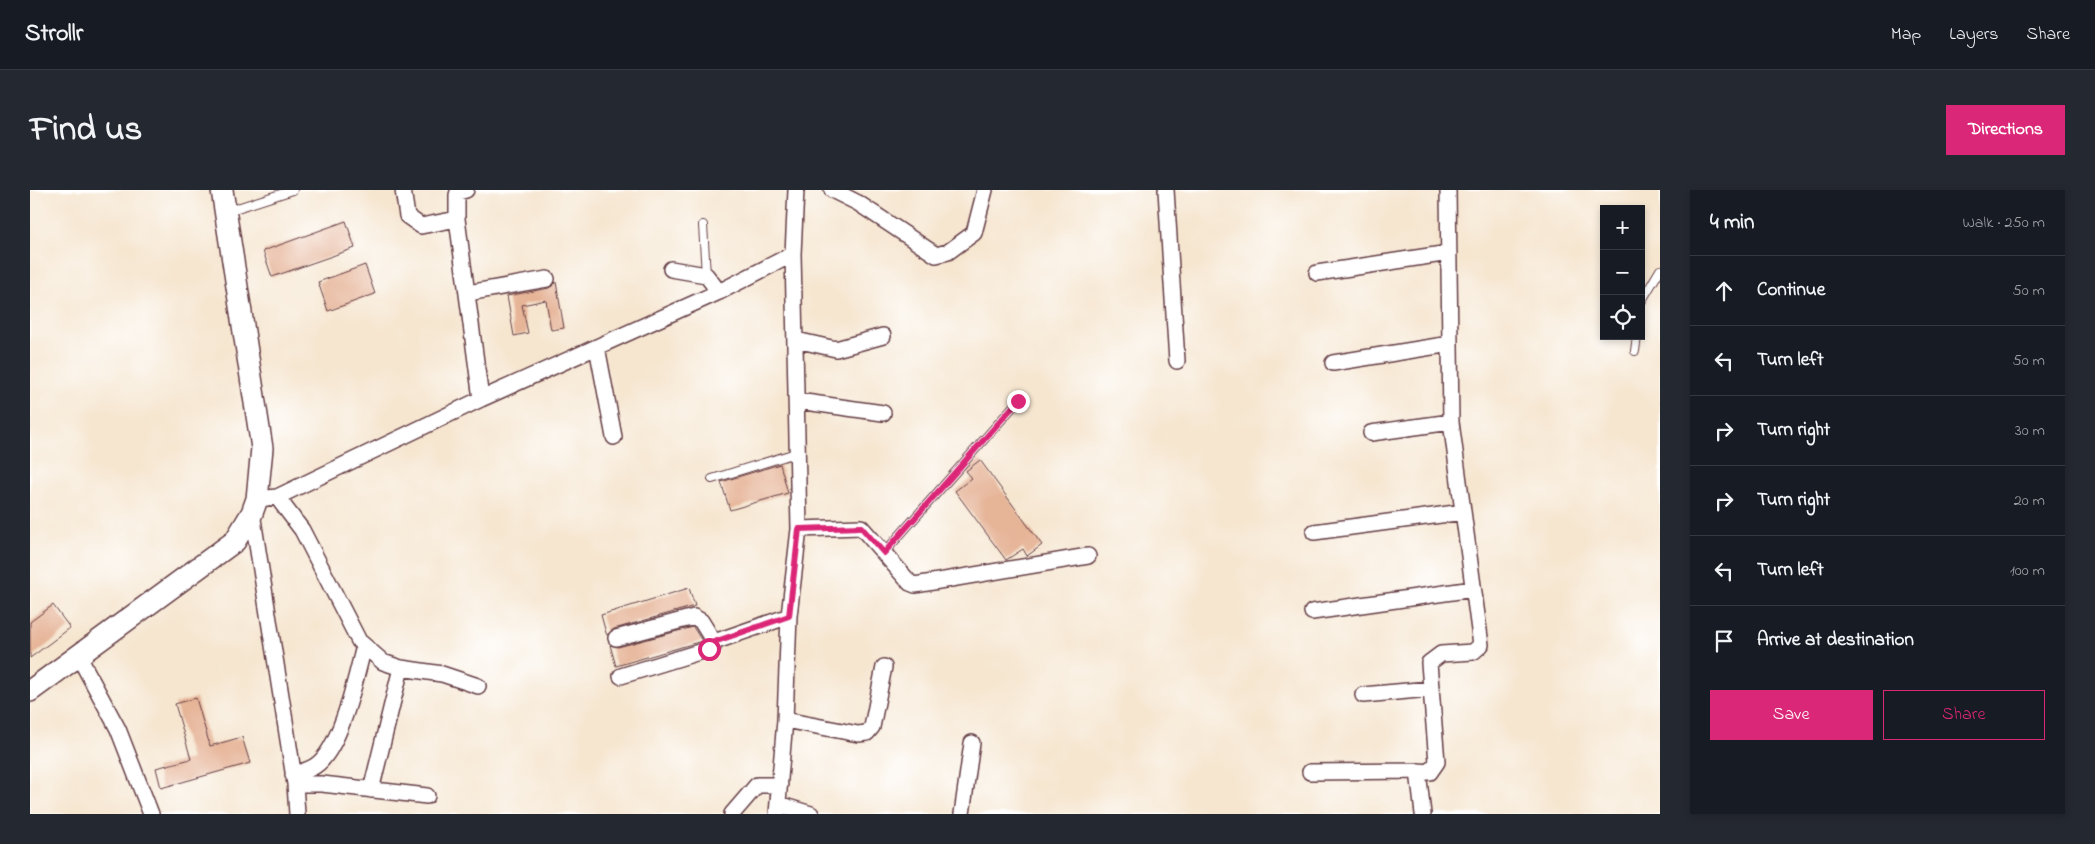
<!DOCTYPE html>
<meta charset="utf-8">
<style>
:root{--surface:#171b24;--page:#242831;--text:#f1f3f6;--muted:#9ea1a6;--line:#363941;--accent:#db2777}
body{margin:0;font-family:"Indie Flower",sans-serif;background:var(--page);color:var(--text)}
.controls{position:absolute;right:15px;top:15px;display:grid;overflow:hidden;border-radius:0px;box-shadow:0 2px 8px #0003}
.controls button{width:45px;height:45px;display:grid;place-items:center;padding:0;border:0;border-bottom:1px solid var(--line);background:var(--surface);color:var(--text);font:25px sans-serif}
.stop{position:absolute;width:15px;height:15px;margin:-11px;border:4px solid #db2777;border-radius:50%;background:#fff}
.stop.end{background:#db2777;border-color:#fff;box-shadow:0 1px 5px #0008}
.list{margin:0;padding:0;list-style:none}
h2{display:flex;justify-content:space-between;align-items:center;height:65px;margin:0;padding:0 20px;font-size:21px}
h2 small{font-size:16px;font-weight:400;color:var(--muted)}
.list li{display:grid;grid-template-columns:32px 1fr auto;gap:15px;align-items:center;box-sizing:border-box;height:70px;padding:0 20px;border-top:1px solid var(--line)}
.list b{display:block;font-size:19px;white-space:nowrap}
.list em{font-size:16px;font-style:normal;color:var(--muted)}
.actions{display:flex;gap:10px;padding:15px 20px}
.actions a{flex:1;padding:11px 0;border:1px solid var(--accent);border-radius:0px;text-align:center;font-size:18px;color:var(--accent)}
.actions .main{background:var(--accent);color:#fff}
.icon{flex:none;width:28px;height:28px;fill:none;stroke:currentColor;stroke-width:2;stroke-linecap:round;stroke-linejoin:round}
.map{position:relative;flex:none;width:1630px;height:624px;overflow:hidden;border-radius:0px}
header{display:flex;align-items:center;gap:30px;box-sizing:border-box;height:70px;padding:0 25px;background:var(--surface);border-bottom:1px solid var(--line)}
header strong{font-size:24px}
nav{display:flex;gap:28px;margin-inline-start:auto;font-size:18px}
.intro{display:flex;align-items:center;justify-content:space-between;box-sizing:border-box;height:120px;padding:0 30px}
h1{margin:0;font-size:35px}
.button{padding:12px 22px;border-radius:0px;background:var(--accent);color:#fff;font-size:18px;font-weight:700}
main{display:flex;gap:30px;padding:0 30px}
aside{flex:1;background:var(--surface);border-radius:0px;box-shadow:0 2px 8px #0003}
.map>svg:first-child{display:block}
.building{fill:#e6b497}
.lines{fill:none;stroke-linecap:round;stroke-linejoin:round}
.service-casing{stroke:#643d44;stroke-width:10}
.minor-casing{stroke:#643d44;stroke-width:18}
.secondary-casing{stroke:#643d44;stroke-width:24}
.service{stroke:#fff;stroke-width:8}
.minor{stroke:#fff;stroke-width:15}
.secondary{stroke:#fff;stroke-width:21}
.route{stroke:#db2777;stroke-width:6}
</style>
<header>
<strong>Strollr</strong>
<nav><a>Map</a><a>Layers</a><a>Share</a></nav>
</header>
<div class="intro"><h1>Find us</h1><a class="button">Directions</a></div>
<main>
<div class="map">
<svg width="1630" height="624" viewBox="0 0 1630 624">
<rect width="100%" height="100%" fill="#fff"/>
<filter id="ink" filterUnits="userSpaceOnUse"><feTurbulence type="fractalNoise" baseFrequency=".02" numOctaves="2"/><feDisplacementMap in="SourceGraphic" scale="10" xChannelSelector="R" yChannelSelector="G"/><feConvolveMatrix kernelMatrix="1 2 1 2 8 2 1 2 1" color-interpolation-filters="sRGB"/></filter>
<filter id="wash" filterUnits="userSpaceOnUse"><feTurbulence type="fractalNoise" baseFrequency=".0096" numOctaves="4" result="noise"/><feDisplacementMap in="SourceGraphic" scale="20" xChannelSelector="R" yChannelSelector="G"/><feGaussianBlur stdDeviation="1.12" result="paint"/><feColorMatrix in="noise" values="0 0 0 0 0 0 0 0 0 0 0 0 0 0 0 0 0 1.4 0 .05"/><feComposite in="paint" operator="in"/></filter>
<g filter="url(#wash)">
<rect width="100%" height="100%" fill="#f6e6d0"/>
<g id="blocks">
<path class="building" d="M316,31L325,58L242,87L233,61Z
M335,75L345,104L298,121L288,92Z
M526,92L534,138L521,140L516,110L492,115L498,143L484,146L477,106L519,98Z
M950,270L1012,355L997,366L993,359L976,370L925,301L942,288L936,281Z
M750,274L758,303L700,320L691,292Z
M659,398L665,416L584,439L577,445L576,443L571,425Z
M23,415L40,438L0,468V432Z
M663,437L672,451L586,476L580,455L588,457Z
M166,508L180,556L212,547L220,573L131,598L126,578L161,569L145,514Z"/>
</g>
</g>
<g filter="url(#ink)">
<use href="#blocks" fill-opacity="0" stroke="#643d44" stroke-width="1"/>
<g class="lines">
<defs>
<path id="service" d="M198,21L263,0
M673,35L676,85
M1611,112L1630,80
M1605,161L1607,146
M682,289L769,262
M854,363L988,211"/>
<path id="minor" d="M373,0L377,26L391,36L427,29
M436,0L428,2L427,5V29L451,209
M802,0L828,13L906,65L918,62L944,43L955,0
M1136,0L1147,171
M763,64L766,0
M641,79L676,85L689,102
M1287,83L1419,63
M438,103L517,89
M766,150L806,159L853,146
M567,157L584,247
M1303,173L1420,154
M768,211L853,223
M1341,243L1421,232
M247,307L272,340L329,451L353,472L371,478L412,484L448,496
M227,309L247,307L451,209L689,102L763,64L769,339L759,426L755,530L747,624
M222,323L265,594L267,624
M769,339L831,337L880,393L885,395L1058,366
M1284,342L1433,322
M1282,422L1443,399
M586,448L664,427L671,431L684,452
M48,465L88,539L121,624
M591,486L679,459L683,457L684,452L759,426
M1333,505L1400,499
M755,530L828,544L837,543L842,537L854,477
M1280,582L1388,581
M263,585C270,582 279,580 285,576C311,559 326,487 334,456
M265,594H292L397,606
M341,600L371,478
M748,614L781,624
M702,624L727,595H750
M932,624L942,553
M1393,624L1388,581L1400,582L1407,572L1399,473L1411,464L1443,462L1451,455L1421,232L1418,0"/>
<path id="secondary" d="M0,501L205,351L222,323L227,309L232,258L192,0"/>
</defs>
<use href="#service" class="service-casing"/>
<use href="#minor" class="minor-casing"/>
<use href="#secondary" class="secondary-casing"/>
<use href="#service" class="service"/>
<use href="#minor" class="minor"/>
<use href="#secondary" class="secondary"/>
</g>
</g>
<g class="lines" filter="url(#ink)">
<path class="route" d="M679,459L682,457L684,452L759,426L769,339L831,337L854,363L988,211"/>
</g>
</svg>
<div class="controls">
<button>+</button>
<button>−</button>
<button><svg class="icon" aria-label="locate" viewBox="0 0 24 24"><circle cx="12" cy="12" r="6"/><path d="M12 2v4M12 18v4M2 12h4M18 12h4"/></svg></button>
</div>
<div class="stop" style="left:679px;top:459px"></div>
<div class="stop end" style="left:988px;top:211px"></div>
</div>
<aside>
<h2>4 min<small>Walk · 250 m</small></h2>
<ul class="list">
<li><svg class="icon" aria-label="ahead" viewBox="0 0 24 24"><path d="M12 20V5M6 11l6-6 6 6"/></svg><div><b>Continue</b></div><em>50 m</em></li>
<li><svg class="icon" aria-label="left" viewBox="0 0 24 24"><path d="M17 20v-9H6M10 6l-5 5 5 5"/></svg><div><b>Turn left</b></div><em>50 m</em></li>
<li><svg class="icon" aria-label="right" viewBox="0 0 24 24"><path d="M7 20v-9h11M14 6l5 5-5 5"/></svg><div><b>Turn right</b></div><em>30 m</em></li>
<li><svg class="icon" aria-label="right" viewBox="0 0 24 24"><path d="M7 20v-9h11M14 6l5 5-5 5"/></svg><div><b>Turn right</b></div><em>20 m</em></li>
<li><svg class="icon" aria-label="left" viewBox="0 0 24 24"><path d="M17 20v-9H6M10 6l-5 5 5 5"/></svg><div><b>Turn left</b></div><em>100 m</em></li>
<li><svg class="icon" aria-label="arrive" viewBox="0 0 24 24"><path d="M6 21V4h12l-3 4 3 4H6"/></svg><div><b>Arrive at destination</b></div></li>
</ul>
<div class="actions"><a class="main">Save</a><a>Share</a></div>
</aside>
</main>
